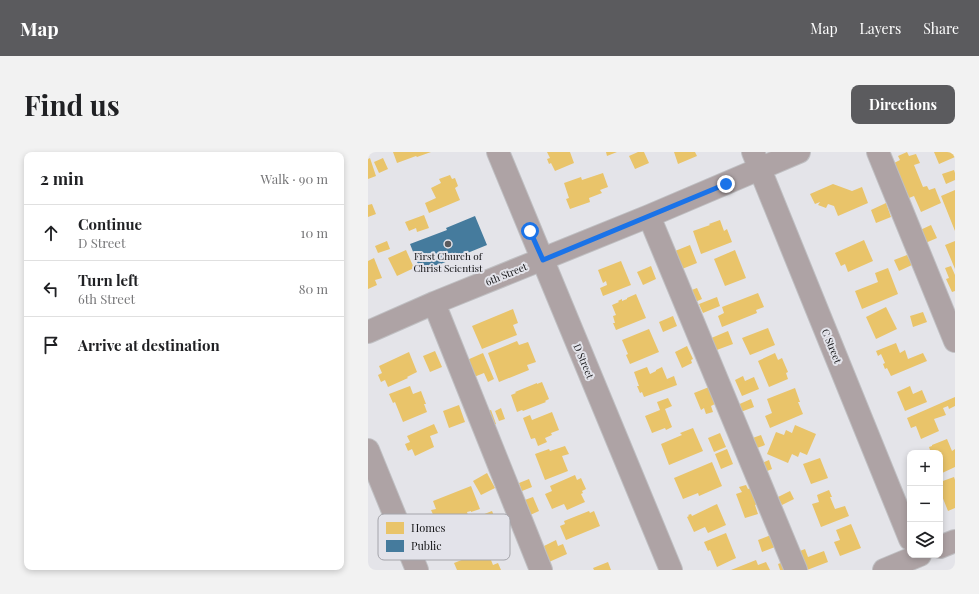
<!DOCTYPE html>
<meta charset="utf-8">
<style>
:root{--surface:#fff;--page:#f2f2f2;--text:#202124;--muted:#757577;--line:#e0e0e0;--accent:#5b5b5e}
body{margin:0;font-family:"Playfair Display",serif;background:var(--page);color:var(--text)}
.controls{position:absolute;right:12px;bottom:12px;display:grid;overflow:hidden;border-radius:8px;box-shadow:0 2px 6px #0003}
.controls button{width:36px;height:36px;display:grid;place-items:center;padding:0;border:0;border-bottom:1px solid var(--line);background:var(--surface);color:var(--text);font:20px sans-serif}
.stop{position:absolute;width:12px;height:12px;margin:-9px;border:3px solid #1a73e8;border-radius:50%;background:#fff}
.stop.end{background:#1a73e8;border-color:#fff;box-shadow:0 1px 4px #0008}
.list{margin:0;padding:0;list-style:none}
h2{display:flex;justify-content:space-between;align-items:center;height:52px;margin:0;padding:0 16px;font-size:17px}
h2 small{font-size:13px;font-weight:400;color:var(--muted)}
.list li{display:grid;grid-template-columns:26px 1fr auto;gap:12px;align-items:center;box-sizing:border-box;height:56px;padding:0 16px;border-top:1px solid var(--line)}
.list b{display:block;font-size:15px;white-space:nowrap}
.list p{margin:0;font-size:13px;white-space:nowrap;color:var(--muted)}
.list em{font-size:13px;font-style:normal;color:var(--muted)}
.icon{flex:none;width:22px;height:22px;fill:none;stroke:currentColor;stroke-width:2;stroke-linecap:round;stroke-linejoin:round}
.map{position:relative;flex:none;width:587px;height:418px;overflow:hidden;border-radius:8px}
header{display:flex;align-items:center;gap:24px;box-sizing:border-box;height:56px;padding:0 20px;background:var(--accent);color:#fff}
header strong{font-size:19px}
nav{display:flex;gap:22px;margin-inline-start:auto;font-size:14px}
.intro{display:flex;align-items:center;justify-content:space-between;box-sizing:border-box;height:96px;padding:0 24px}
h1{margin:0;font-size:28px}
.button{padding:10px 18px;border-radius:8px;background:var(--accent);color:#fff;font-size:14px;font-weight:700}
main{display:flex;gap:24px;padding:0 24px}
aside{flex:1;background:var(--surface);border-radius:8px;box-shadow:0 2px 6px #0003}
.map>svg:first-child{display:block}
.homes{fill:#e9c46a}
.public{fill:#457b9d}
.lines{fill:none;stroke-linecap:round;stroke-linejoin:round}
.minor-casing{stroke:#bfbfc2;stroke-width:24}
.minor{stroke:#aea3a5;stroke-width:22}
.route{stroke:#1a73e8;stroke-width:5}
.poi-dot{fill:#5b5b5e;stroke:#e3e3ea;stroke-width:1.5}
.labels{text-anchor:middle;dominant-baseline:central;stroke-width:4;stroke-linejoin:round;paint-order:stroke}
.poi-label{font-size:10px;fill:#111113;stroke:#e3e3ea}
.street-label{font-size:10px;fill:#111113;stroke:#e3e3ea}
.key{fill:#e3e3ea;stroke:#a4a4aa;stroke-width:1}
.key-label{font-size:11px;fill:#111113}
</style>
<header>
<strong>Map</strong>
<nav><a>Map</a><a>Layers</a><a>Share</a></nav>
</header>
<div class="intro"><h1>Find us</h1><a class="button">Directions</a></div>
<main>
<aside>
<h2>2 min<small>Walk · 90 m</small></h2>
<ul class="list">
<li><svg class="icon" aria-label="ahead" viewBox="0 0 24 24"><path d="M12 20V5M6 11l6-6 6 6"/></svg><div><b>Continue</b><p>D Street</p></div><em>10 m</em></li>
<li><svg class="icon" aria-label="left" viewBox="0 0 24 24"><path d="M17 20v-9H6M10 6l-5 5 5 5"/></svg><div><b>Turn left</b><p>6th Street</p></div><em>80 m</em></li>
<li><svg class="icon" aria-label="arrive" viewBox="0 0 24 24"><path d="M6 21V4h12l-3 4 3 4H6"/></svg><div><b>Arrive at destination</b></div></li>
</ul>
</aside>
<div class="map">
<svg width="587" height="418" viewBox="0 0 587 418">
<rect width="100%" height="100%" fill="#e4e4e9"/>
<path class="homes" d="M25,0H63L49,5L48,4L29,11Z
M179,0H202L206,11L187,19L183,11L181,12L179,7L182,6Z
M238,0H249L239,4Z
M270,0H276L281,11L267,17L261,4Z
M306,0H327L329,4L310,12Z
M539,0L541,4L548,2L552,11L546,13L555,35L559,34L561,38L567,36L573,51L553,60L546,44L541,46L526,11L532,8L530,4Z
M566,0H587V5L571,12Z
M2,6L8,24L0,27V7Z
M15,6L20,17L11,21L6,10Z
M586,18L587,21V28L578,32L574,22Z
M235,21L240,35L232,38L234,41L221,46L222,50L202,57L198,47L201,46L196,31L213,25L214,28Z
M82,23L84,27L87,26L90,34L87,36L92,48L61,61L57,51L68,46L63,36L73,31L71,27Z
M465,32L484,39L494,35L500,51L470,64L466,54L460,52L458,56L450,53L452,50L447,52L442,42Z
M587,38V79L573,44Z
M518,51L523,65L508,71L503,58Z
M4,52L8,62L0,65V53Z
M56,63L61,76L49,80L48,76L41,79L37,70Z
M352,68L356,79L359,77L364,90L333,102L325,79L342,73L341,72Z
M563,73L569,86L555,92L550,79Z
M496,88L505,109L480,120L477,112L473,114L467,101Z
M19,89L22,97L10,101L7,94Z
M587,89V117L577,93Z
M322,93L329,111L314,117L307,99Z
M38,98L46,116L29,124L20,106Z
M367,98L378,126L357,134L346,107Z
M539,103L544,113L531,119L526,108Z
M6,106L14,126L7,128L9,133L0,137V109Z
M253,109L263,133L235,144L232,136L239,133L238,129L235,131L230,118Z
M283,114L288,127L275,133L269,120Z
M583,114L587,123V139L584,140L578,127L581,126L577,116Z
M520,116L530,142L494,157L487,139L510,130L507,121Z
M329,136L334,147L325,151L321,139Z
M390,141L396,155L388,158L389,161L354,175L350,164L356,161L354,155Z
M268,142L278,166L248,178L245,171H247L245,164L248,163L244,153L251,150L250,149L254,147V149L259,147V146Z
M349,145L352,154L335,161L331,152Z
M518,155L529,177L508,187L498,165Z
M145,157L150,171L145,173L149,183L114,197L104,174Z
M555,160L559,170L545,175L542,164Z
M305,164L309,174L295,180L291,170Z
M400,176L407,193L382,203L374,186Z
M281,177L291,200L262,212L258,203L260,202L254,188Z
M360,179L365,192L346,199L341,187Z
M149,189L151,193L160,190L168,210L159,213L161,218L131,230L120,201Z
M528,191L532,201L537,198L540,207L555,201L559,209L523,224L519,216L517,217L515,212L517,211L513,202L510,204L508,199Z
M319,194L325,207L323,208L324,211L314,216L307,200Z
M67,199L74,215L62,220L55,204Z
M41,200L49,220L39,225L40,226L20,235L17,228L13,230L10,223L14,221L11,214Z
M115,201L126,227L120,230L116,221L106,225L99,208Z
M407,201L410,208L414,206L420,220L418,221L420,227L401,235L390,209Z
M279,215L282,222L288,219V218L294,215L299,227L306,224L309,233L276,245L274,240L272,241L269,234H271L266,220Z
M375,224L377,229L386,225L391,237L374,244L367,228Z
M174,230L181,247L177,249L178,250L155,259L154,258L149,260L143,243L148,241L147,240L169,231V232Z
M42,234L45,242L53,239L58,252H56L59,260L35,270L27,250L25,251L21,242Z
M542,234L545,242L554,238L559,250L537,259L529,240Z
M341,235L347,252L343,254L345,260L338,262L336,256L333,258L326,241Z
M427,236L432,250H430L435,262L402,276L397,264L404,261L399,247Z
M587,245V254L581,257L580,254L575,256L578,263L566,267L571,279L553,287L548,274L543,276L539,266Z
M300,246L304,254L297,257L304,275L298,278L297,276L284,281L277,264L292,258L289,250Z
M383,247L386,255L370,261L367,254Z
M91,253L97,270L81,276L75,259Z
M133,256L137,267L131,269L127,259Z
M123,258L128,272L119,275L113,262Z
M184,260L191,278L183,281L184,283L177,286L179,290L170,294L167,286L163,287L155,266L162,263L164,268Z
M66,272L70,281L62,284L66,295L47,304L44,297L40,299L37,292L42,290L39,284Z
M427,273L448,282L439,303L432,300L430,305L424,302L420,311L399,302L408,280L416,283L418,278L424,281Z
M325,276L335,299L301,313L293,292L314,283L312,281Z
M352,281L358,295L346,300L340,286Z
M393,283L397,293L389,296L390,298L384,300L379,288Z
M579,287L584,299L587,297V315L572,322V302H573L572,300L563,301L561,295L564,294V293Z
M197,294L201,302L194,304L200,319L177,328L167,302L181,297L182,299Z
M359,297L365,312L353,317L347,302Z
M452,306L460,326L443,332L435,312Z
M401,308L404,317L392,322L389,313Z
M344,310L354,334L331,344L330,341L315,347L306,326Z
M119,321L127,336L113,343L105,329Z
M207,323L209,328L213,326L218,337L214,339L215,341L213,342L217,350L199,358L196,352L184,357L177,342L184,339L182,334Z
M586,325L587,328V356L580,359L572,339V330Z
M161,327L164,335L154,339L151,331Z
M378,333L380,337L383,336L390,352L387,353L390,362L377,366L368,342L374,340L371,335Z
M103,334L112,357L103,360V359L99,360L100,363L75,373L73,367L68,369L63,358L68,357L65,349Z
M461,338L464,345H462L467,357L477,354L481,364L453,375L444,352L451,350L449,343Z
M422,339L426,347L414,353L410,345Z
M165,345L171,359L160,364L154,349Z
M349,352L358,373L340,381L337,375L326,380L319,365L321,364L320,363L323,362L324,364Z
M124,359L135,386L96,402L94,397L84,402L76,381L87,376L86,374Z
M221,359L222,361L226,359L232,374L198,388L192,374L197,372L196,369Z
M483,372L493,396L472,404L466,390L472,388L468,378Z
M358,381L368,406L349,415L342,398L340,399L336,390Z
M403,383L407,395L394,400L390,388Z
M188,388L190,394L195,392L199,402L181,410L176,399H178L176,394Z
M437,397L440,405L456,399L460,410L439,418H434L427,401Z
M119,398L125,413L130,411L133,418H89L86,411Z
M388,408L390,413L398,410L402,418H363Z
M418,409L421,418H412L410,412Z
M240,410L243,418H226L225,416Z"/>
<path class="public" d="M107,64L119,93L53,120L42,92L79,78L78,76Z"/>
<g class="lines">
<defs>
<path id="minor" d="M130,0L303,418
M385,0L542,387
M510,0L587,189
M281,64L428,418
M66,151L173,418
M0,180L66,151L281,64L431,0
M0,298L49,418
M572,395L587,389
M516,418L552,403"/>
</defs>
<use href="#minor" class="minor-casing"/>
<use href="#minor" class="minor"/>
</g>
<g class="lines">
<path class="route" d="M162,79L175,108L281,64L358,32"/>
</g>
<circle class="poi-dot" cx="80" cy="92" r="4"/>
<g class="labels">
<g class="poi-label">
<text x="80" y="104">First Church of<tspan x="80" dy="12">Christ Scientist</tspan></text>
</g>
<g class="street-label">
<text transform="translate(138 122) rotate(-22)">6th Street</text>
<text transform="translate(464 194) rotate(68)">C Street</text>
<text transform="translate(216 209) rotate(67)">D Street</text>
</g>
</g>
<rect x="10" y="362" width="132" height="46" rx="6" class="key"/>
<rect x="18" y="370" width="18" height="12" fill="#e9c46a"/>
<rect x="18" y="388" width="18" height="12" fill="#457b9d"/>
<g class="key-label">
<text x="43" y="380">Homes</text>
<text x="43" y="398">Public</text>
</g>
</svg>
<div class="controls">
<button>+</button>
<button>−</button>
<button><svg class="icon" aria-label="layers" viewBox="0 0 24 24"><path d="M12 4l9 5-9 5-9-5zM3 14l9 5 9-5"/></svg></button>
</div>
<div class="stop" style="left:162px;top:79px"></div>
<div class="stop end" style="left:358px;top:32px"></div>
</div>
</main>
